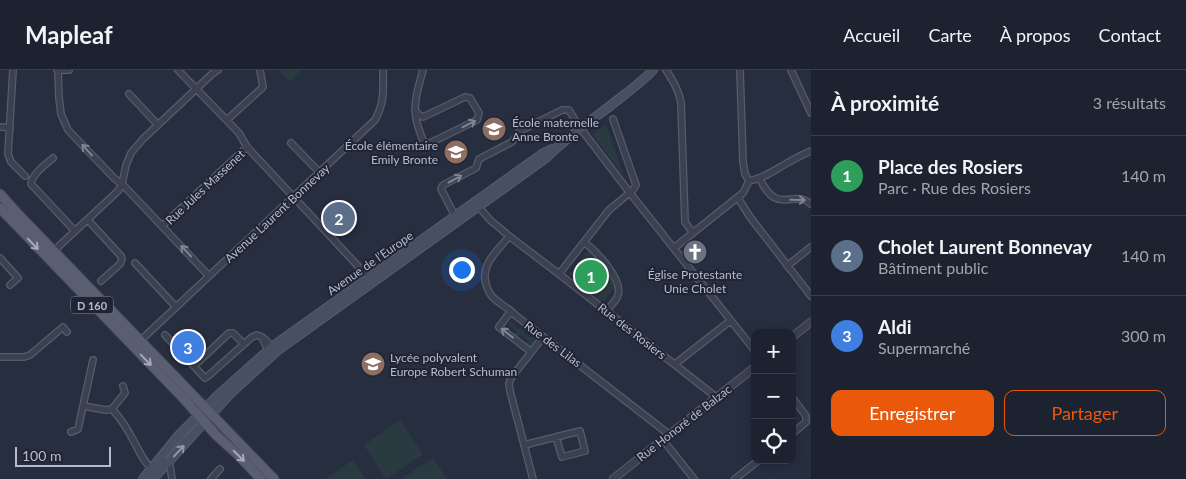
<!DOCTYPE html>
<html lang="fr">
<meta charset="utf-8">
<style>
:root{--surface:#1d2230;--page:#252a38;--text:#f1f3f6;--muted:#a0a4ab;--line:#3b3f4c;--accent:#ea580c}
body{margin:0;font-family:Lato,sans-serif;background:var(--page);color:var(--text)}
.controls{position:absolute;right:15px;bottom:15px;display:grid;overflow:hidden;border-radius:10px;box-shadow:0 2px 12px #0003}
.controls button{width:45px;height:45px;display:grid;place-items:center;padding:0;border:0;border-bottom:1px solid var(--line);background:var(--surface);color:var(--text);font:25px sans-serif}
.scale{position:absolute;left:15px;bottom:12px;width:96px;box-sizing:border-box;padding-left:5px;border:2px solid #b8bcca;border-top:0;font-size:14px;line-height:18px;white-space:nowrap;color:#b8bcca;-webkit-text-stroke:4px #202535;paint-order:stroke}
.you{position:absolute;left:461px;top:199px;width:18px;height:18px;margin:-12px;border:4px solid #fff;border-radius:50%;background:#1a73e8;box-shadow:0 0 0 8px #1a73e833}
.badge{display:grid;place-items:center;width:32px;height:32px;border-radius:50%;background:var(--accent);color:#fff;font-size:16px;font-weight:700}
.pin{position:absolute;translate:-50% -50%;border:2px solid #fff;box-shadow:0 1px 5px #0006}
.list{margin:0;padding:0;list-style:none}
h2{display:flex;justify-content:space-between;align-items:center;height:65px;margin:0;padding:0 20px;font-size:21px}
h2 small{font-size:16px;font-weight:400;color:var(--muted)}
.list li{display:grid;grid-template-columns:32px 1fr auto;gap:15px;align-items:center;box-sizing:border-box;height:80px;padding:0 20px;border-top:1px solid var(--line)}
.list b{display:block;font-size:19px;white-space:nowrap}
.list p{margin:0;font-size:16px;white-space:nowrap;color:var(--muted)}
.list em{font-size:16px;font-style:normal;color:var(--muted)}
.actions{display:flex;gap:10px;padding:15px 20px}
.actions a{flex:1;padding:11px 0;border:1px solid var(--accent);border-radius:10px;text-align:center;font-size:18px;color:var(--accent)}
.actions .main{background:var(--accent);color:#fff}
.icon{flex:none;width:28px;height:28px;fill:none;stroke:currentColor;stroke-width:2;stroke-linecap:round;stroke-linejoin:round}
.map{position:relative;flex:none;width:811px;height:409px;overflow:hidden}
header{display:flex;align-items:center;gap:30px;box-sizing:border-box;height:70px;padding:0 25px;background:var(--surface);border-bottom:1px solid var(--line)}
header strong{font-size:24px}
nav{display:flex;gap:28px;margin-inline-start:auto;font-size:18px}
main{display:flex}
aside{flex:1;background:var(--surface)}
.map>svg:first-child{display:block}
.green{fill:#293b41}
.lines{fill:none;stroke-linecap:round;stroke-linejoin:round}
.minor-casing{stroke:#565c6a;stroke-width:8}
.tertiary-casing{stroke:#565c6a;stroke-width:9}
.secondary-casing{stroke:#565c6a;stroke-width:10}
.primary-casing{stroke:#454a59;stroke-width:11}
.minor{stroke:#3b4150;stroke-width:5.5}
.tertiary{stroke:#3b4150;stroke-width:7}
.secondary{stroke:#494f63;stroke-width:8}
.primary{stroke:#595f70;stroke-width:9}
.oneway{stroke:#808593}
.oneway2{stroke:#a5a9b8}
.oneway3{stroke:#9196a6}
.labels{text-anchor:middle;dominant-baseline:central;stroke-width:4;stroke-linejoin:round;paint-order:stroke}
.shield{fill:#202535;stroke:#8a8f9d;stroke-width:1}
.shield-label{font-size:11px;font-weight:bold;fill:#b8bcca}
.poi-label{font-size:12px;fill:#b8bcca;stroke:#202535;text-anchor:start}
.street-label{font-size:12px;fill:#b8bcca;stroke:#202535}
</style>
<header>
<strong>Mapleaf</strong>
<nav><a>Accueil</a><a>Carte</a><a>À propos</a><a>Contact</a></nav>
</header>
<main>
<div class="map">
<svg width="811" height="409" viewBox="0 0 811 409">
<rect width="100%" height="100%" fill="#272e40"/>
<path class="green" d="M279,0H299L301,2L290,12Z
M606,54L624,106L592,64Z
M588,180C595,187 618,208 613,219C611,223 606,228 603,232L569,205Z
M510,251L519,259L524,257L528,260L523,262L530,267L536,266L538,267L530,278L524,273L529,271L521,265L515,267L512,264L517,262L508,255Z
M400,350L423,384L386,409L364,375Z
M433,388L447,409H401Z
M353,390L365,409H325Z"/>
<g class="lines">
<defs>
<path id="minor" d="M13,0L8,84L11,92L25,106
M57,0H69
M58,0L59,28L61,44L68,60L114,108L125,117L209,206
M178,0L239,63L247,77L371,210
M666,0C673,11 679,20 681,33L685,152L693,163
M740,0L743,92L745,104L749,111
M791,0L811,43
M129,24L158,55
M415,40L419,45L423,47L465,27L470,28L479,43L477,50L428,74L423,71C421,64 417,56 416,48C413,32 419,15 423,0
M227,50L263,17L260,0
M0,57L10,58
M291,73L320,103
M53,88C45,95 32,104 31,114L75,161
M760,109C778,147 793,118 811,134
M749,111C765,108 776,99 789,92C796,88 804,84 811,81
M738,128L750,147L811,226
M479,137L490,150L509,166L559,204L716,327
M455,146L441,119L443,115L476,98L479,89L512,72L520,61L562,40H569L578,55L630,123L755,281
M88,150L121,186L122,189L120,194L101,211
M162,156L247,77
M509,166C499,180 483,191 485,210C486,215 488,221 491,225C497,233 508,237 515,245L666,362L668,365
M584,172C596,181 623,209 618,225C617,231 610,235 607,241
M674,178L743,123L749,111
M56,183L57,179L59,176L118,121L122,114L126,95L131,83L143,69L212,4L218,0
M0,188L18,208L10,215
M135,193L176,237
M787,196L811,177
M559,204L609,140L633,120L636,115L613,49
M511,241L499,257L531,282
M165,265L205,308L207,307L252,267L257,265L262,267
M140,271L375,50C385,32 383,20 383,0
M268,280L262,267L274,278
M0,287H24L30,285L63,257L67,262
M93,290L83,336L106,340L112,339
M675,294L730,251
M194,296L229,263H233L244,274
M123,316L125,323L112,339C120,348 127,358 132,368C139,380 143,392 154,401
M792,327L806,346V352L792,364
M71,362L78,359L83,336
M663,370L694,409
M524,375L580,361L585,381L562,387L556,367
M160,388L170,396L172,409
M211,409L220,399
M533,409L510,321L509,314L511,308L543,267
M735,409L759,390"/>
<path id="tertiary" d="M792,267L811,252
M613,409L755,297"/>
<path id="secondary" d="M143,409L178,366L189,355L217,326L273,276L542,84L552,79
M153,409L232,322L277,281L546,88C569,65 598,46 624,25C634,17 644,10 653,0"/>
<path id="primary" d="M0,124L17,143L274,409
M0,138L185,330L216,365L237,384L261,409"/>
</defs>
<use href="#minor" class="minor-casing"/>
<use href="#tertiary" class="tertiary-casing"/>
<use href="#secondary" class="secondary-casing"/>
<use href="#primary" class="primary-casing"/>
<use href="#minor" class="minor"/>
<use href="#tertiary" class="tertiary"/>
<use href="#secondary" class="secondary"/>
<use href="#primary" class="primary"/>
</g>
<defs><path id="oneway-shaft" d="M-6 0H5M1.5-3L5.5 0L1.5 3" fill="none" stroke-width="1.6" stroke-linecap="round" stroke-linejoin="round" transform="scale(1.25)"/></defs>
<g class="oneway">
<use href="#oneway-shaft" transform="translate(469 54) rotate(-27)"/>
<use href="#oneway-shaft" transform="translate(87 80) rotate(-133)"/>
<use href="#oneway-shaft" transform="translate(455 109) rotate(-28)"/>
<use href="#oneway-shaft" transform="translate(798 130) rotate(1)"/>
<use href="#oneway-shaft" transform="translate(186 181) rotate(-133)"/>
<use href="#oneway-shaft" transform="translate(507 263) rotate(-142)"/>
</g>
<g class="oneway2">
<use href="#oneway-shaft" transform="translate(33 174) rotate(46)"/>
<use href="#oneway-shaft" transform="translate(146 290) rotate(46)"/>
<use href="#oneway-shaft" transform="translate(239 386) rotate(45)"/>
</g>
<use class="oneway3" href="#oneway-shaft" transform="translate(179 381) rotate(-47)"/>
<defs>
<symbol id="school-disc" viewBox="-11 -11 22 22"><circle r="9.5" fill="#8d6e63" stroke="#202535"/><path d="M0-5L7-2L0 1L-7-2ZM-4 1L0 2.5L4 1V4Q0 6-4 4Z" fill="#fff"/></symbol>
<symbol id="church-disc" viewBox="-11 -11 22 22"><circle r="9.5" fill="#6b7280" stroke="#202535"/><path d="M-1.2-6h2.4v3.5h3.3v2.4h-3.3V6h-2.4V-.1h-3.3v-2.4h3.3Z" fill="#fff"/></symbol>
</defs>
<g fill-rule="evenodd">
<use href="#school-disc" x="480" y="45" width="28" height="28"/>
<use href="#school-disc" x="442" y="68" width="28" height="28"/>
<use href="#church-disc" x="681" y="168" width="28" height="28"/>
<use href="#school-disc" x="359" y="280" width="28" height="28"/>
</g>
<g class="labels">
<rect class="shield" x="71" y="226.5" width="42" height="17" rx="4"/>
<g class="shield-label">
<text x="92" y="235">D 160</text>
</g>
<g class="poi-label">
<text x="512" y="52">École maternelle<tspan x="512" dy="14">Anne Bronte</tspan></text>
<text x="438" y="75" text-anchor="end">École élémentaire<tspan x="438" dy="14">Emily Bronte</tspan></text>
<text x="695" y="204" text-anchor="middle">Église Protestante<tspan x="695" dy="14">Unie Cholet</tspan></text>
<text x="390" y="287">Lycée polyvalent<tspan x="390" dy="14">Europe Robert Schuman</tspan></text>
</g>
<g class="street-label">
<text transform="translate(205 117) rotate(-43)">Rue Jules Massenet</text>
<text transform="translate(277 143) rotate(-43)">Avenue Laurent Bonnevay</text>
<text transform="translate(370 193) rotate(-35)">Avenue de l’Europe</text>
<text transform="translate(632 261) rotate(38)">Rue des Rosiers</text>
<text transform="translate(553 274) rotate(37)">Rue des Lilas</text>
<text transform="translate(684 353) rotate(-38)">Rue Honoré de Balzac</text>
</g>
</g>
</svg>
<div class="controls">
<button>+</button>
<button>−</button>
<button><svg class="icon" aria-label="locate" viewBox="0 0 24 24"><circle cx="12" cy="12" r="6"/><path d="M12 2v4M12 18v4M2 12h4M18 12h4"/></svg></button>
</div>
<div class="scale">100 m</div>
<div class="you"></div>
<div class="pin badge" style="left:591px;top:206px;background:#2e9e5b">1</div>
<div class="pin badge" style="left:339px;top:148px;background:#5c6f8a">2</div>
<div class="pin badge" style="left:188px;top:277px;background:#3f7fe0">3</div>
</div>
<aside>
<h2>À proximité<small>3 résultats</small></h2>
<ul class="list">
<li><span class="badge" style="background:#2e9e5b">1</span><div><b>Place des Rosiers</b><p>Parc · Rue des Rosiers</p></div><em>140 m</em></li>
<li><span class="badge" style="background:#5c6f8a">2</span><div><b>Cholet Laurent Bonnevay</b><p>Bâtiment public</p></div><em>140 m</em></li>
<li><span class="badge" style="background:#3f7fe0">3</span><div><b>Aldi</b><p>Supermarché</p></div><em>300 m</em></li>
</ul>
<div class="actions"><a class="main">Enregistrer</a><a>Partager</a></div>
</aside>
</main>
